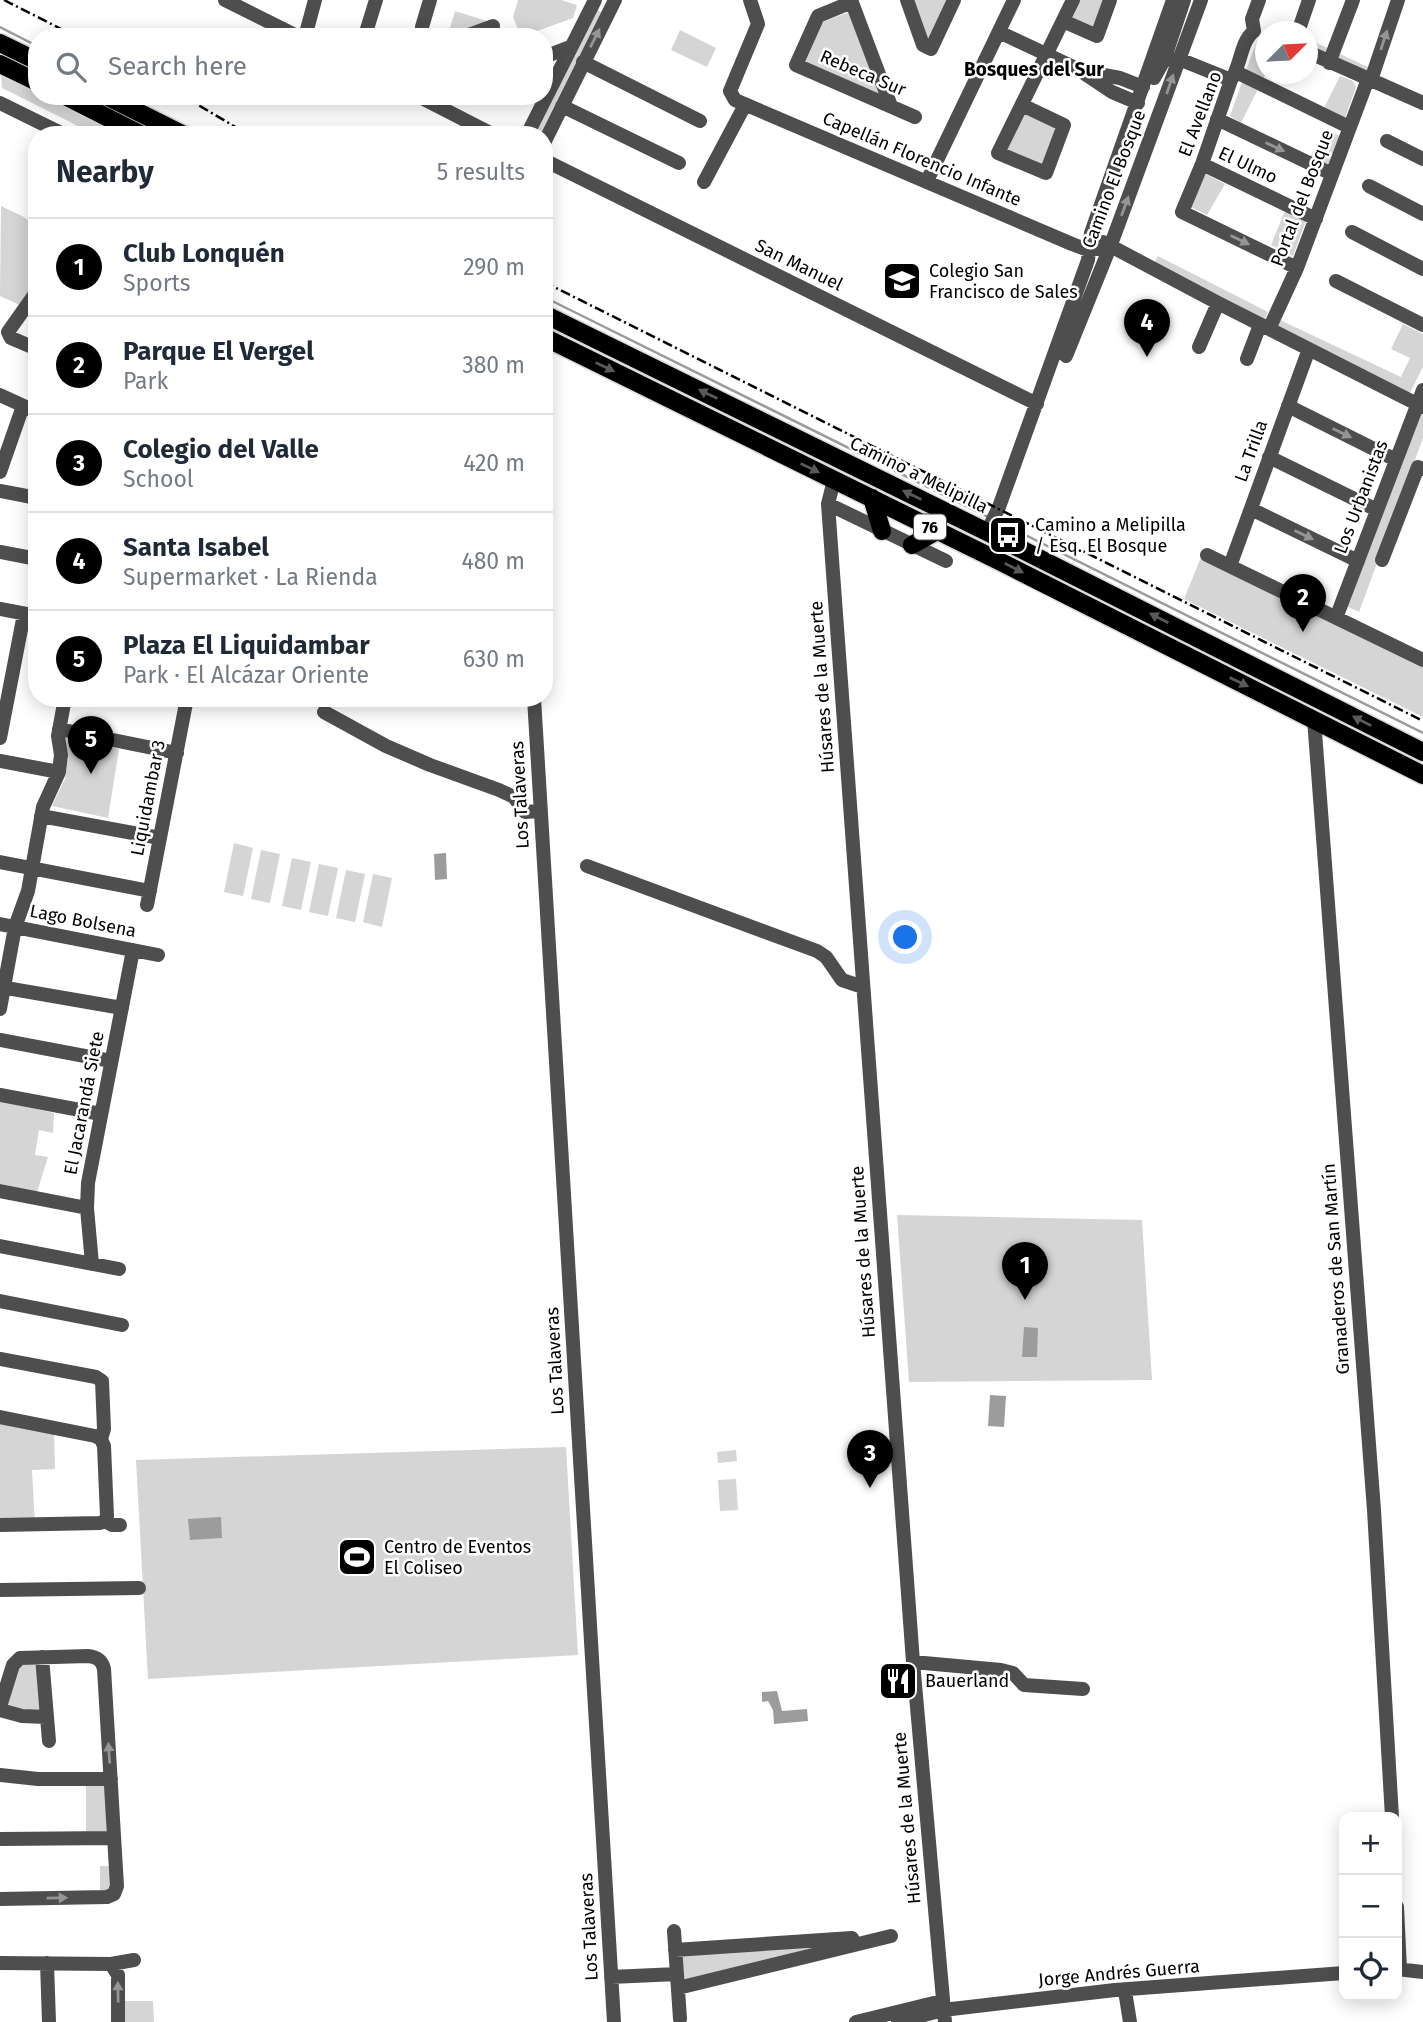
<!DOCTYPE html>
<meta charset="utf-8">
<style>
:root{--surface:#fff;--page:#f2f2f3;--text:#1f2937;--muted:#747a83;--line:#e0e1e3;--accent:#000}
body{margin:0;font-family:"Fira Sans",sans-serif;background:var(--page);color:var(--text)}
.controls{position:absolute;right:21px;bottom:21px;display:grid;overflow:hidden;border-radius:14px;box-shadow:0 4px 18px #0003}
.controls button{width:63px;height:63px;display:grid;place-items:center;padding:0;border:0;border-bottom:2px solid var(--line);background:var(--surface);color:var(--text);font:35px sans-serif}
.compass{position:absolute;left:1255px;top:21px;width:63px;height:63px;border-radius:50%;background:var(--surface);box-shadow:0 4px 18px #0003;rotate:66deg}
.you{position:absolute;left:906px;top:938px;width:24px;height:24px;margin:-18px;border:5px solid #fff;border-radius:50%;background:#1a73e8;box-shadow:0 0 0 10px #1a73e833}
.badge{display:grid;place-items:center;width:46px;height:46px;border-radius:50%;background:var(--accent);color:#fff;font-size:23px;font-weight:700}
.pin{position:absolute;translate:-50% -58px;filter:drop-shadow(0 2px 4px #0008)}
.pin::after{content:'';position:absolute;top:37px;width:24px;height:21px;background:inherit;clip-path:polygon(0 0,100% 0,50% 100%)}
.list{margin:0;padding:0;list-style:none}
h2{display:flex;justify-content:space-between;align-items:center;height:91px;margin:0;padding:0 28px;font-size:30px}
h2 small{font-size:23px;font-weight:400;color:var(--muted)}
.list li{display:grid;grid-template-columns:46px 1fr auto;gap:21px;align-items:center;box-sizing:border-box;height:98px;padding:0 28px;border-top:2px solid var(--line)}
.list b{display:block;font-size:26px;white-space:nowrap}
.list p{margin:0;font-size:23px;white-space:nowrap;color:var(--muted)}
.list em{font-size:23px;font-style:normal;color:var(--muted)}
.icon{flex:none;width:38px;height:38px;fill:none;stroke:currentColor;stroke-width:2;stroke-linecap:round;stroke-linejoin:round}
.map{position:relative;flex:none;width:1423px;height:2022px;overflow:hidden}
.search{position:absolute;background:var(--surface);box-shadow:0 4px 18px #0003;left:28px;top:28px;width:525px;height:77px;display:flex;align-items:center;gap:18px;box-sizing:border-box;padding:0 24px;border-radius:28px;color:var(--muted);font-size:26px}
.panel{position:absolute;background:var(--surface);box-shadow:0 4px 18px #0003;left:28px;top:126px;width:525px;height:581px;border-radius:28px}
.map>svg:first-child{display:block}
.green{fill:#d5d5d5}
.water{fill:#9c9c9c}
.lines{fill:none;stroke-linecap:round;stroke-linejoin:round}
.stream{stroke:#9c9c9c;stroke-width:2.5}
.major-casing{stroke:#dbdbdb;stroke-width:21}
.minor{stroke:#4e4e4e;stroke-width:14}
.major{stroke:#000;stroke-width:18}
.rail{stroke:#000;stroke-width:2.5;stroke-dasharray:10 3.5 2 3.5;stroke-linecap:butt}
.oneway{fill:#959595}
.oneway2{fill:#595959}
.labels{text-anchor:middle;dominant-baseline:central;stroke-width:5;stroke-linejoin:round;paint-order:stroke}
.shield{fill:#fff;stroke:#4c4c4c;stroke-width:2}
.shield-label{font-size:16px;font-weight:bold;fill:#000}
.street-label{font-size:18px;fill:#000;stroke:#fff}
.poi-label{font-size:18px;fill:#000;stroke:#fff;text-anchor:start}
.neighbourhood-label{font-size:19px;font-weight:bold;fill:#000;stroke:#fff}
</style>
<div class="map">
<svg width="1423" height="2022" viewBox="0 0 1423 2022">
<rect width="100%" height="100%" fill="#fff"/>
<path class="green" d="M518,0H561L577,5L573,18L521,37L513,17Z
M909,0H948L927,45Z
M1078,0H1105L1093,32L1068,20Z
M594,8L601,12L540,135H531Z
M455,11L490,22L448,34Z
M852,11L885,100L803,64L822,22Z
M680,30L716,48L707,67L671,50Z
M1264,39L1265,40L1266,74L1263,79L1246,70L1257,41Z
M1308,39L1370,68L1368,74L1308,45Z
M1,71L37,88V96H53L132,135H96L2,88Z
M1340,76L1353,81L1356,87L1345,118L1324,108Z
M1243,79L1259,87L1241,123L1230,116Z
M1022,112L1060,129L1044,167L1006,151Z
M1325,130L1340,136L1331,166L1310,157Z
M1204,173L1225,184L1207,215L1191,207Z
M1,206L24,217L37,227V288L22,306L0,296Z
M1286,208L1307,218L1293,256L1271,245Z
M1158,256L1268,312L1263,323L1152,267Z
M1280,320L1401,377L1410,358L1391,349L1403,324L1423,334V367L1410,393L1276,330Z
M1419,412L1423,413V438L1359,612L1346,606Z
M1201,557L1423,665V717L1184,599Z
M66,738L119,749L108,818L52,806L65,779L68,759Z
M234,843L253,848L243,896L224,892Z
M261,850L280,854L270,903L251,899Z
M292,858L311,862L301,910L282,906Z
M319,864L338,868L328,916L309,912Z
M346,870L365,874L355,922L336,918Z
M373,874L392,878L382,927L363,922Z
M0,1101L54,1113L53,1133L39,1130L35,1155L48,1157L37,1192L0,1184Z
M897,1215L1142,1220L1152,1380L909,1382Z
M0,1419L54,1430L55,1469L32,1470L35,1523H0Z
M566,1447L578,1655L148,1679L136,1460Z
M736,1450L737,1461L718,1463L717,1452Z
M736,1479L738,1510L720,1511L718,1480Z
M40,1660L43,1713L8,1706L18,1667L22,1662Z
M86,1784H109L110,1832L86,1833Z
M100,1866H113L114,1887L100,1895Z
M852,1942L683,1980L681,1958L685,1954Z
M121,2001H153L154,2022H122Z"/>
<path class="water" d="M446,853L447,879L435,880L434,854Z
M1024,1327L1038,1328L1037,1357H1022Z
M990,1395L1006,1396L1004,1427L988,1426Z
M221,1517L222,1538L190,1540L188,1519Z
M777,1691L782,1711L807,1709L808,1721L774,1724L773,1710L768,1701L762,1702V1692Z"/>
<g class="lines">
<path class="stream" d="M0,27L37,46
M207,130L216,135
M544,297L988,517
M997,521L1423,733"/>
<defs>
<path id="major" d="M0,43L37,61
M0,64L37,82
M65,96L142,135
M106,96L184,135
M544,314L987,532L1423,752
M544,337L1005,564L1423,775
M872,498L882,531
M912,545L937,531"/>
</defs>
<use href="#major" class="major-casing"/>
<path class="minor" d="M225,0L299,37
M750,0L758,24L730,91L735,100L1072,244L1088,250L1110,247
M851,0L891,106
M907,0L923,45L931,49L954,0
M852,2L818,16L796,65L915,117
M1063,21L1097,36L1110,0
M422,27L430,0
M367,29L376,0
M1254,31C1240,42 1241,66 1231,80L1202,164L1182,212L1297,268
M1254,31L1252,19L1259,0
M999,32L1082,71L1120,78L1143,87
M1298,32L1309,0
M305,37L315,0
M463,37L493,26
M1308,52L1423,103
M544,57L570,47
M1164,60L1184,0
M583,62L700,121
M1329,63L1353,0
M1236,72L1349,127
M1085,74L1112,92L1138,103
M1154,78L1164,60L1179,59L1231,80
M1371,80L1398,0
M418,96L494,135
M0,103L65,135
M1022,105L1064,125L1046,173L998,153L1073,0
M562,106L679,163
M1217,119L1332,174
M527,135L595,0
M1387,141L1423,159
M544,143L615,0
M544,160L1037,404
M1202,164L1316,219
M927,181L1014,0
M704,182L745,105
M1369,186L1423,214
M1352,232L1423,269
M1103,242L1218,303L1423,407
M1336,281L1423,325
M37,291L8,332L11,338L37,349
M1269,329L1297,268L1368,79
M1199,347L1218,303
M1066,356L1110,247L1201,0
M1247,359L1260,325
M0,395L37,412
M1288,406L1396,460
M1269,457L1377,510
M0,472L23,406
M834,480L828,504L833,573L913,1662L945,2022
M0,491L37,498
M828,504L946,561
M1251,509L1358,561
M987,532L999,507L1088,260L1091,233L1173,0
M0,552L37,559
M1207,555L1423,660
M1382,560L1418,467L1423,469
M1230,566L1309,349
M0,609L37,616
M1336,618L1423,390
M534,698L614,2022
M324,712L386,746L430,765L499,790L514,797L525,812L540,811
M1314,719L1374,1510L1392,1817
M59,729L177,753
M0,738L24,614
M0,761L59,772
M41,816L160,838
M0,862L150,891
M587,866L817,951L826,957L842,980L863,987
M147,905L187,698
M0,924L158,955
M0,987L122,1008
M0,1009L15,927L28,891L43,807L59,772L61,755L58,736L65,698
M0,1040L111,1061
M0,1095L101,1114
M0,1191L87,1208
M0,1246L119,1269
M92,1264L87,1208L88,1183L133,950
M0,1301L122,1325
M0,1359L96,1377L102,1381L104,1429L101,1439L104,1446L107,1516L105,1521
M0,1417L95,1436L101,1439
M0,1525L100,1523L105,1521L112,1525H120
M0,1590L139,1588
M42,1657L49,1741
M913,1662L1001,1670L1013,1673L1024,1685L1083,1689
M0,1707L13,1665L20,1658L88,1656C97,1657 102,1660 104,1669L117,1886L114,1894L107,1897L0,1899
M0,1710L22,1716L46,1717
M0,1775L38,1779H111
M0,1839L114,1838
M1397,1907L1400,1969
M674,1931L680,2019
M675,1950L852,1938
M0,1963L111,1964L134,1960
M47,1963L49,2022
M111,1964L118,1975V2022
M1397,1969L1423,1972
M611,1977L677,1974
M678,1988L891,1936
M1125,1991L1130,2022
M856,2022L942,2001
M898,2022L943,2010L1115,1990L1344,1973"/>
<use href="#major" class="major"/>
<path class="rail" d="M4,0L77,37
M183,96L249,135
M544,282L1423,721"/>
</g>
<defs><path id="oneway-solid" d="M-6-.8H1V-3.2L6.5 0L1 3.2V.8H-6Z" transform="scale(1.75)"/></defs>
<g class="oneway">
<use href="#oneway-solid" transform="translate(595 38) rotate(-63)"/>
<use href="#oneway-solid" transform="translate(1384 40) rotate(-72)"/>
<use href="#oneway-solid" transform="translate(1170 84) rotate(-71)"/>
<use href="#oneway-solid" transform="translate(1275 147) rotate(25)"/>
<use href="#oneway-solid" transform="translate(1125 206) rotate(-70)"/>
<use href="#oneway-solid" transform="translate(1240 240) rotate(26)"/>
<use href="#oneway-solid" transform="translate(1342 433) rotate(26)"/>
<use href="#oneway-solid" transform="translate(1304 535) rotate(26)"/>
<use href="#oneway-solid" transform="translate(109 1753) rotate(-94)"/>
<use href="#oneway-solid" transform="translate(57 1898) rotate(-1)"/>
<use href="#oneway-solid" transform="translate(118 1992) rotate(-91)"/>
</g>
<g class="oneway2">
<use href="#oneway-solid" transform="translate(605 367) rotate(26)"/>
<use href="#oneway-solid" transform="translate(708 394) rotate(-154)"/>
<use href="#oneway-solid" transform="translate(810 468) rotate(26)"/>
<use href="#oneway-solid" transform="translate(912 495) rotate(-154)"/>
<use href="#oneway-solid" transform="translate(1014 568) rotate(27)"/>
<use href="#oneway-solid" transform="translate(1159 618) rotate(-153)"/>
<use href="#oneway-solid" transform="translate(1239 682) rotate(26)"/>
<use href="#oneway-solid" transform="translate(1362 721) rotate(-153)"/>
</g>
<defs>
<symbol id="school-square" viewBox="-11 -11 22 22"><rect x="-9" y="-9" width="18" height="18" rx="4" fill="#000" stroke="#fff"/><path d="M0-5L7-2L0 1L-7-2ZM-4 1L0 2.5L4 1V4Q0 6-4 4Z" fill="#fff"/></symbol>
<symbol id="bus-square" viewBox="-11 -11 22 22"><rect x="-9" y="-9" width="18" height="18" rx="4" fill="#000" stroke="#fff"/><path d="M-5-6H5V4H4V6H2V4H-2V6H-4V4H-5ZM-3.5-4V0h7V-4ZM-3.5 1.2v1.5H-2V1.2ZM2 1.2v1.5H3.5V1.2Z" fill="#fff"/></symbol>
<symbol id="stadium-square" viewBox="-11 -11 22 22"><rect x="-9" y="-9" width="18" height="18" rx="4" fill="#000" stroke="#fff"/><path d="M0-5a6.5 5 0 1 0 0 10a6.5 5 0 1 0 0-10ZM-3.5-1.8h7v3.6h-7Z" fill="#fff"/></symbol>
<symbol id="restaurant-square" viewBox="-11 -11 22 22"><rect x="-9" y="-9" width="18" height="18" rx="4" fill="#000" stroke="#fff"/><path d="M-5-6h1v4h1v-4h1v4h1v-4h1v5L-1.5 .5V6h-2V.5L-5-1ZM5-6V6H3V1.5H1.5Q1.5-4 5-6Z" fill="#fff"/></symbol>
</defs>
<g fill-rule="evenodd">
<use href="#school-square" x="880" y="259" width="44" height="44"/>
<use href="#bus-square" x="986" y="513" width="44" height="44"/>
<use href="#stadium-square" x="335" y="1535" width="44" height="44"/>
<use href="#restaurant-square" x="876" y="1659" width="44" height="44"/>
</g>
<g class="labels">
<rect class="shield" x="914" y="514.5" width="32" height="25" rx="5"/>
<g class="shield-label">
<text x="930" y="527">76</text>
</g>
<g class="street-label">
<text transform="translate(863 73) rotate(23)">Rebeca Sur</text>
<text transform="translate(1200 114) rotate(-69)">El Avellano</text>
<text transform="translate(922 159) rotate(23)">Capellán Florencio Infante</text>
<text transform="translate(1248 165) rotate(25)">El Ulmo</text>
<text transform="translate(1114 179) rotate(-69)">Camino El Bosque</text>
<text transform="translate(1302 198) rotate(-69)">Portal del Bosque</text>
<text transform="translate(799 265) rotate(26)">San Manuel</text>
<text transform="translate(1251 451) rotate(-70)">La Trilla</text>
<text transform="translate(919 475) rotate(26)">Camino a Melipilla</text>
<text transform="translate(1361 497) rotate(-69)">Los Urbanistas</text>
<text transform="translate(822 687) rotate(-94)">Húsares de la Muerte</text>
<text transform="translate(520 795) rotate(-93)">Los Talaveras</text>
<text transform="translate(148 798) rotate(-79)">Liquidambar 3</text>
<text transform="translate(83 921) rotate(11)">Lago Bolsena</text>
<text transform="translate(84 1103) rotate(-79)">El Jacarandá Siete</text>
<text transform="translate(863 1252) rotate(-94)">Húsares de la Muerte</text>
<text transform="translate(1336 1269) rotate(-94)">Granaderos de San Martín</text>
<text transform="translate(555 1361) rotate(-93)">Los Talaveras</text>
<text transform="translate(907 1818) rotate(-95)">Húsares de la Muerte</text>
<text transform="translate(589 1927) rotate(-93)">Los Talaveras</text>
<text transform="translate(1119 1973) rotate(-5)">Jorge Andrés Guerra</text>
</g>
<g class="poi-label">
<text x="929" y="271">Colegio San<tspan x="929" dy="21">Francisco de Sales</tspan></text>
<text x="1035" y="525">Camino a Melipilla<tspan x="1035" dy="21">/ Esq. El Bosque</tspan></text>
<text x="384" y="1547">Centro de Eventos<tspan x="384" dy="21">El Coliseo</tspan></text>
<text x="925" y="1681">Bauerland</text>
</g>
<g class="neighbourhood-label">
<text x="1034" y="69">Bosques del Sur</text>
</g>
</g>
</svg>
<div class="controls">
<button>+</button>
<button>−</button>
<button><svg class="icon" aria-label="locate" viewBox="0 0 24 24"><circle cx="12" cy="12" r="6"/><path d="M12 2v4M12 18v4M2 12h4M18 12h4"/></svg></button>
</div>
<svg class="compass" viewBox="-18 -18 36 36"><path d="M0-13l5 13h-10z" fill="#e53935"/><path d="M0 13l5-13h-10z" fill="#747a83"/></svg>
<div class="you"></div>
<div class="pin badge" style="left:1025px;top:1300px">1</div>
<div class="pin badge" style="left:1303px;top:632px">2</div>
<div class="pin badge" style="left:870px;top:1488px">3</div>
<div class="pin badge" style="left:1147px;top:357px">4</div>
<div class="pin badge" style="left:91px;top:774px">5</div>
<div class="search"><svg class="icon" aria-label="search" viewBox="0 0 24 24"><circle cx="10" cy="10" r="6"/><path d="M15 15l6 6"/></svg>Search here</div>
<section class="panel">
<h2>Nearby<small>5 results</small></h2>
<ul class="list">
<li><span class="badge">1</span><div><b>Club Lonquén</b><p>Sports</p></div><em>290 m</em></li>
<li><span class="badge">2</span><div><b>Parque El Vergel</b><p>Park</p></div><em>380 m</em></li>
<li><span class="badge">3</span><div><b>Colegio del Valle</b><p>School</p></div><em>420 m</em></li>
<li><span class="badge">4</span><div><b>Santa Isabel</b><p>Supermarket · La Rienda</p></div><em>480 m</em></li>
<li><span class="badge">5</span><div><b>Plaza El Liquidambar</b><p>Park · El Alcázar Oriente</p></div><em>630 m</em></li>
</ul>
</section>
</div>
